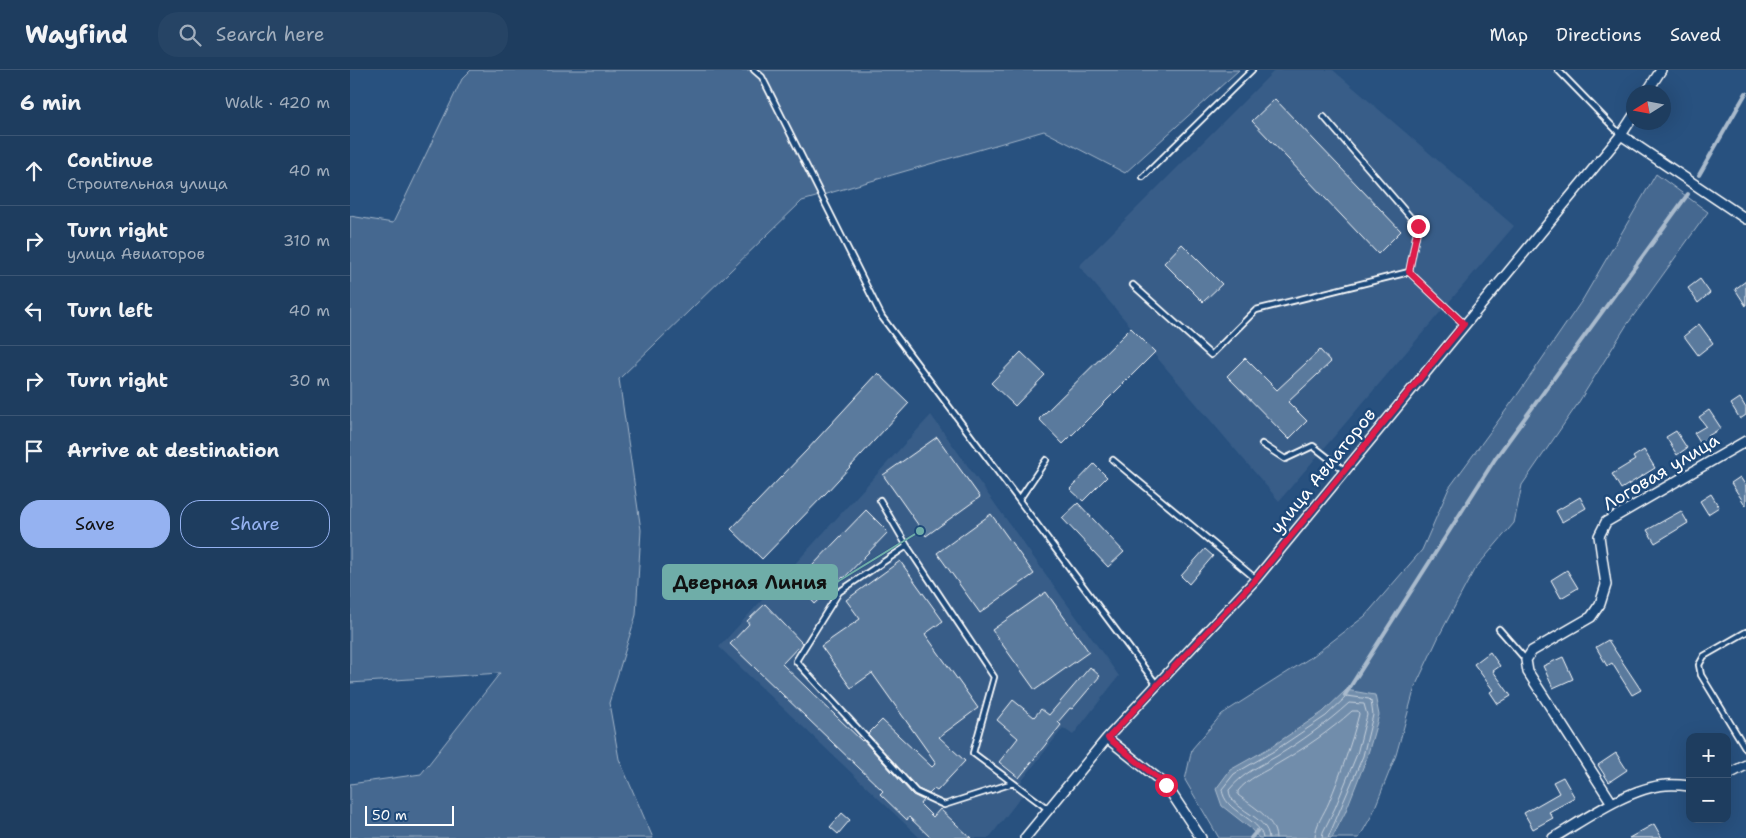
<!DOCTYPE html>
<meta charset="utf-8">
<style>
:root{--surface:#1e3d5f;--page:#264465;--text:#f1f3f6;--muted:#a1aebd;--line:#3c5674;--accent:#95b2f1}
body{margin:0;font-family:"Shantell Sans",sans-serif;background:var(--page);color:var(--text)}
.controls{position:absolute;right:15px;bottom:15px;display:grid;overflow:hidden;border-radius:10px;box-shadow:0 5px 20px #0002}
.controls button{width:45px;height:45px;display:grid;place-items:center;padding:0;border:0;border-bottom:1px solid var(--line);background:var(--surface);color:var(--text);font:25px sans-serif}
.compass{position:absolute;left:1276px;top:15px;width:45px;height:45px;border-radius:50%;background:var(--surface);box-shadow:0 5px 20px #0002;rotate:259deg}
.scale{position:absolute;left:15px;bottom:12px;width:89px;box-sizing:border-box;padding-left:5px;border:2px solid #fff;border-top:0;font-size:14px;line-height:18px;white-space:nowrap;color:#fff;-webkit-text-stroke:4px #1f4a7a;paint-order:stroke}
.stop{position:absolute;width:15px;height:15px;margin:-11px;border:4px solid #e11d48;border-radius:50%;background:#fff}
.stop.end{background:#e11d48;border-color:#fff;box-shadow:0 1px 5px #0008}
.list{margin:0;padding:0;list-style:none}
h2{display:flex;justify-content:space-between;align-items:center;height:65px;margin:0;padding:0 20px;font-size:21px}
h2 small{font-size:16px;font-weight:400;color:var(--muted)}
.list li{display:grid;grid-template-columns:32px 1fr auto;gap:15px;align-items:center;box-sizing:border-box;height:70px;padding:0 20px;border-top:1px solid var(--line)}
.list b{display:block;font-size:19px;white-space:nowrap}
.list p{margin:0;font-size:16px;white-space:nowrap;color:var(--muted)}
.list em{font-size:16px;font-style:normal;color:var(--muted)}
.actions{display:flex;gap:10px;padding:15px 20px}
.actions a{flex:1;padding:11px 0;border:1px solid var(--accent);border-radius:20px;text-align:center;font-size:18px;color:var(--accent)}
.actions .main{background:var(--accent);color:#111}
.icon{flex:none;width:28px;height:28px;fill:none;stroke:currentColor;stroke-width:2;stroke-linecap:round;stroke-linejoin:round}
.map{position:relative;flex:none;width:1396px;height:768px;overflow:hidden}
header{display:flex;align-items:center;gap:30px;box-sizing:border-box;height:70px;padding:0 25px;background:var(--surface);border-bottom:1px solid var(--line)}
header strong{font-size:24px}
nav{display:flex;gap:28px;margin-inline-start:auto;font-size:18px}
.search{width:350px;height:45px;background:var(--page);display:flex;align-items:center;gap:12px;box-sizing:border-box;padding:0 18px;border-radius:20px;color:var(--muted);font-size:19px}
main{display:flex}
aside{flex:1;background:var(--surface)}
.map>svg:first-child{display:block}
.built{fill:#375d88}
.green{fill:#446890;stroke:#a2b4c8}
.water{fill:#718dab;stroke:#aabbcd}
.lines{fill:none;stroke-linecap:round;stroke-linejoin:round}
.shore{stroke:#c6d1dd;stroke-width:1}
.stream{stroke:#aabbcd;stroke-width:4}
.building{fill:#5a7a9d;stroke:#fff}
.lane-casing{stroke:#fff;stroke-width:8}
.street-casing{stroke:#fff;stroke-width:12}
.lane{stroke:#1f4a7a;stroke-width:4.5}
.street{stroke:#1f4a7a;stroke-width:9}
.route{stroke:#e11d48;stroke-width:6}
.labels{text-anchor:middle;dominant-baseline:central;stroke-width:5;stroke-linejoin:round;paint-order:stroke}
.street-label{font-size:18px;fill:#fff;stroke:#1f4a7a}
.leader{fill:none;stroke:#6fada8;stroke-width:2}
.callout-dot{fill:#6fada8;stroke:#1f4a7a;stroke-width:2}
.callout{fill:#6fada8;stroke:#6fada8;stroke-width:2}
.callout-label{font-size:19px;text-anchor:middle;font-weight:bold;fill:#111}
</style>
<header>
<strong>Wayfind</strong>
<div class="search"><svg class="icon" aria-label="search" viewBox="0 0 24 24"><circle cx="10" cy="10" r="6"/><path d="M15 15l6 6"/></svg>Search here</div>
<nav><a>Map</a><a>Directions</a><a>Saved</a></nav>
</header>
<main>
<aside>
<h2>6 min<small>Walk · 420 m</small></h2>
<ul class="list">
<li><svg class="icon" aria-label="ahead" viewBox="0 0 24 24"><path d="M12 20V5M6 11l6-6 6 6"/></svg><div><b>Continue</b><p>Строительная улица</p></div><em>40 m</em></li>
<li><svg class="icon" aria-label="right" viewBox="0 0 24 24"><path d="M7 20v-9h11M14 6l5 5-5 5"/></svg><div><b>Turn right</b><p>улица Авиаторов</p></div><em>310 m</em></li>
<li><svg class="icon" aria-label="left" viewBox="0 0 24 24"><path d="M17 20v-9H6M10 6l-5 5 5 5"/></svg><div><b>Turn left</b></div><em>40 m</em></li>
<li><svg class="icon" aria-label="right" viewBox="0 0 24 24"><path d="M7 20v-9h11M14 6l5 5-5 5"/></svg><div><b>Turn right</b></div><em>30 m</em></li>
<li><svg class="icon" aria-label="arrive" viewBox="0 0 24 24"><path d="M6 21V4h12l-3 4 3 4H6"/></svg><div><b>Arrive at destination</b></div></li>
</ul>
<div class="actions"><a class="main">Save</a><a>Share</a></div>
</aside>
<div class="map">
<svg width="1396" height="768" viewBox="0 0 1396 768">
<rect width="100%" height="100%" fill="#28517f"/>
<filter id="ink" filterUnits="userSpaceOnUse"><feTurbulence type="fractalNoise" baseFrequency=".02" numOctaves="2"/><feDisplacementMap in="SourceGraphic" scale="10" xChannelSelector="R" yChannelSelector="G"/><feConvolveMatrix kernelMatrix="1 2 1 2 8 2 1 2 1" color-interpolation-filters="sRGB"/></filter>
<g filter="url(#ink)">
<path class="built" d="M925,0H983L1164,156L929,431L729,196Z
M581,345L769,606L723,665L713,658L671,712L678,718L639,768H570L369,577Z"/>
<path class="green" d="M121,0H889L775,103L694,61L452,131L269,309L291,460L286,545L259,633L269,689L303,768H0V714L71,704L150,603L0,613V146L43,153L112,9Z
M1306,104L1358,142L1276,256L1227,335L1172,415L1164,453L1124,500L1089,566L1065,617L1046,685L1022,745L1009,768H869L835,710L842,679L872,644L963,586L1015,546L1072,480L1099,418L1170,321L1233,229Z"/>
<path class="water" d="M996,620L1025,625L1029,645L1017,687L995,743L982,768H909L900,758L872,736L866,719L880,700L921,677L973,642Z"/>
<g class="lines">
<path class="shore" d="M913,768C910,747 874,743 872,719L884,704L924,681L976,646L997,626L1019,629L1021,631L1023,645L1013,686L978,768
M919,768C918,745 880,741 879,720C893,703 908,697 927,686C952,671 977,653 999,633L1014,634L1017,645L1007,684L985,738L973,762L972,768
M926,768C925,748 902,736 888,725V721C898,708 915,702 929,693C955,678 980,661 1002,641H1008L1009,644C1001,675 991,703 979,732C974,744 965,755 965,768"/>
<path class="stream" d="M1349,105L1396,23
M995,625L1145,389L1338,124
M901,768L907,761"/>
</g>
<path class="building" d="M925,29L1051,161L1028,184L902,51Z
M832,174L872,214L853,232L814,193Z
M1350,209L1360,223L1348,233L1338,218Z
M1396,211V236L1385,219Z
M1349,254L1363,273L1348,285L1334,266Z
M781,258L805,282L713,374L689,349Z
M970,280L981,292L938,332L957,351L939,369L877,306L895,288L927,320Z
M671,282L695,305L665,336L641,313Z
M528,303L559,333L476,423L412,489L381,459L456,381Z
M1390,328L1396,338V345L1390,349L1381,334Z
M1359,340L1371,358L1358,366L1363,373L1354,379L1344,363L1356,356L1349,347Z
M1326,361L1337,378L1327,385L1316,367Z
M587,367L630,427L576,466L533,405Z
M1294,380L1305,398L1271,419L1262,404L1285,390L1283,387Z
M744,394L757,407L733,431L720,419Z
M1390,407L1396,416V436L1381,413Z
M1361,424L1369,437L1358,444L1350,431Z
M1230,427L1236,438L1212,452L1206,441Z
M728,433L774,482L758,497L712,448Z
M516,440L538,462L494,508L493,507L465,534L443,510L459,495L461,497Z
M1331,441L1338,453L1305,473L1297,460Z
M641,444L684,504L630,543L587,483Z
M855,479L863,486L839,514L831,506Z
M550,491L593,551L575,564L628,638L589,667L615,691L587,721L584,719L579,724L568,719L518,664L532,650L582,697L586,693L522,603L501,618L471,576L510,549L496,530Z
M1217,500L1228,518L1211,528L1201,510Z
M696,522L739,582L685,620L642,560Z
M415,534L452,573L432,594L512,671L513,670L563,725L573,730L570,734L583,747L590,739L621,768H581L559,747L557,750L530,724L533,721L380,574L399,554L397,551Z
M1258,570L1291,620L1282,625L1262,593L1257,596L1246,577Z
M1140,582L1150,596L1143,601L1161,626L1148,634L1140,622L1143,620L1124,594Z
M1213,587L1223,609L1203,618L1193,596Z
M740,597L750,606L722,639L720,638L708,652L711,655L669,708L649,692L668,668L647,650L663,630L684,647L691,639L699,645Z
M1266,683L1277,700L1259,712L1248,695Z
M1213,707L1225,728L1199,742L1203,748L1183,759L1174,743L1209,723L1203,712Z
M492,743L500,750L488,764L480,757Z
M1304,754L1312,768H1279Z"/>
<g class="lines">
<defs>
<path id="lane" d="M404,0L412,7L532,247L807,615
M1208,0L1271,65
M974,47L1068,156L1059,202
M793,107L902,0
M783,215L861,285L906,240L1059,202L1114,254
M912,374L935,389L963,376L995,401
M763,390L906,509
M530,430L557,476L644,607L623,683L698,739
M669,430L696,390
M557,476L489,522L446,591L566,722L594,735L663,713
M1149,559L1176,590
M1396,562L1354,586L1349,595L1351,605L1396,679"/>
<path id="street" d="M1297,22L1311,0
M1271,65L1396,149
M757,668L816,715L851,768
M1377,705L1396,695
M1262,733L1178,602L1176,590L1182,581L1241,547L1250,534L1256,515L1249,466L1256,452L1396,371
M675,768L757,668L906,509L1271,65L1284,45
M1203,768C1234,750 1280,717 1316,715C1324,714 1332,715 1340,716"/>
</defs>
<use href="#lane" class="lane-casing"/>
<use href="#street" class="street-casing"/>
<use href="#lane" class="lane"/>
<use href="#street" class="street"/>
</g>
</g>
<g class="lines" filter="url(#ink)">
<path class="route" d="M816,715L758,668L906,509L1114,254L1059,202L1068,156"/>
</g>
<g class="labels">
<g class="street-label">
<text transform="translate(973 401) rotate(-51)">улица Авиаторов</text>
<text transform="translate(1311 402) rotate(-31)">Логовая улица</text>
</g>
</g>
<path class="leader" d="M570 461L487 512"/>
<circle class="callout-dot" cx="570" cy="461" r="5"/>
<rect class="callout" x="313" y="495" width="174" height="34" rx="5"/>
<g class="callout-label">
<text x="400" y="519">Дверная Линия</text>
</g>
</svg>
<div class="controls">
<button>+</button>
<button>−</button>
</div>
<svg class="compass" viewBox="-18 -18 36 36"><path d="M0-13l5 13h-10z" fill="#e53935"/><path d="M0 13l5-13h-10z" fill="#a1aebd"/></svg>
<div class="scale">50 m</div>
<div class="stop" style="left:816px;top:715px"></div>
<div class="stop end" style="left:1068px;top:156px"></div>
</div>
</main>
